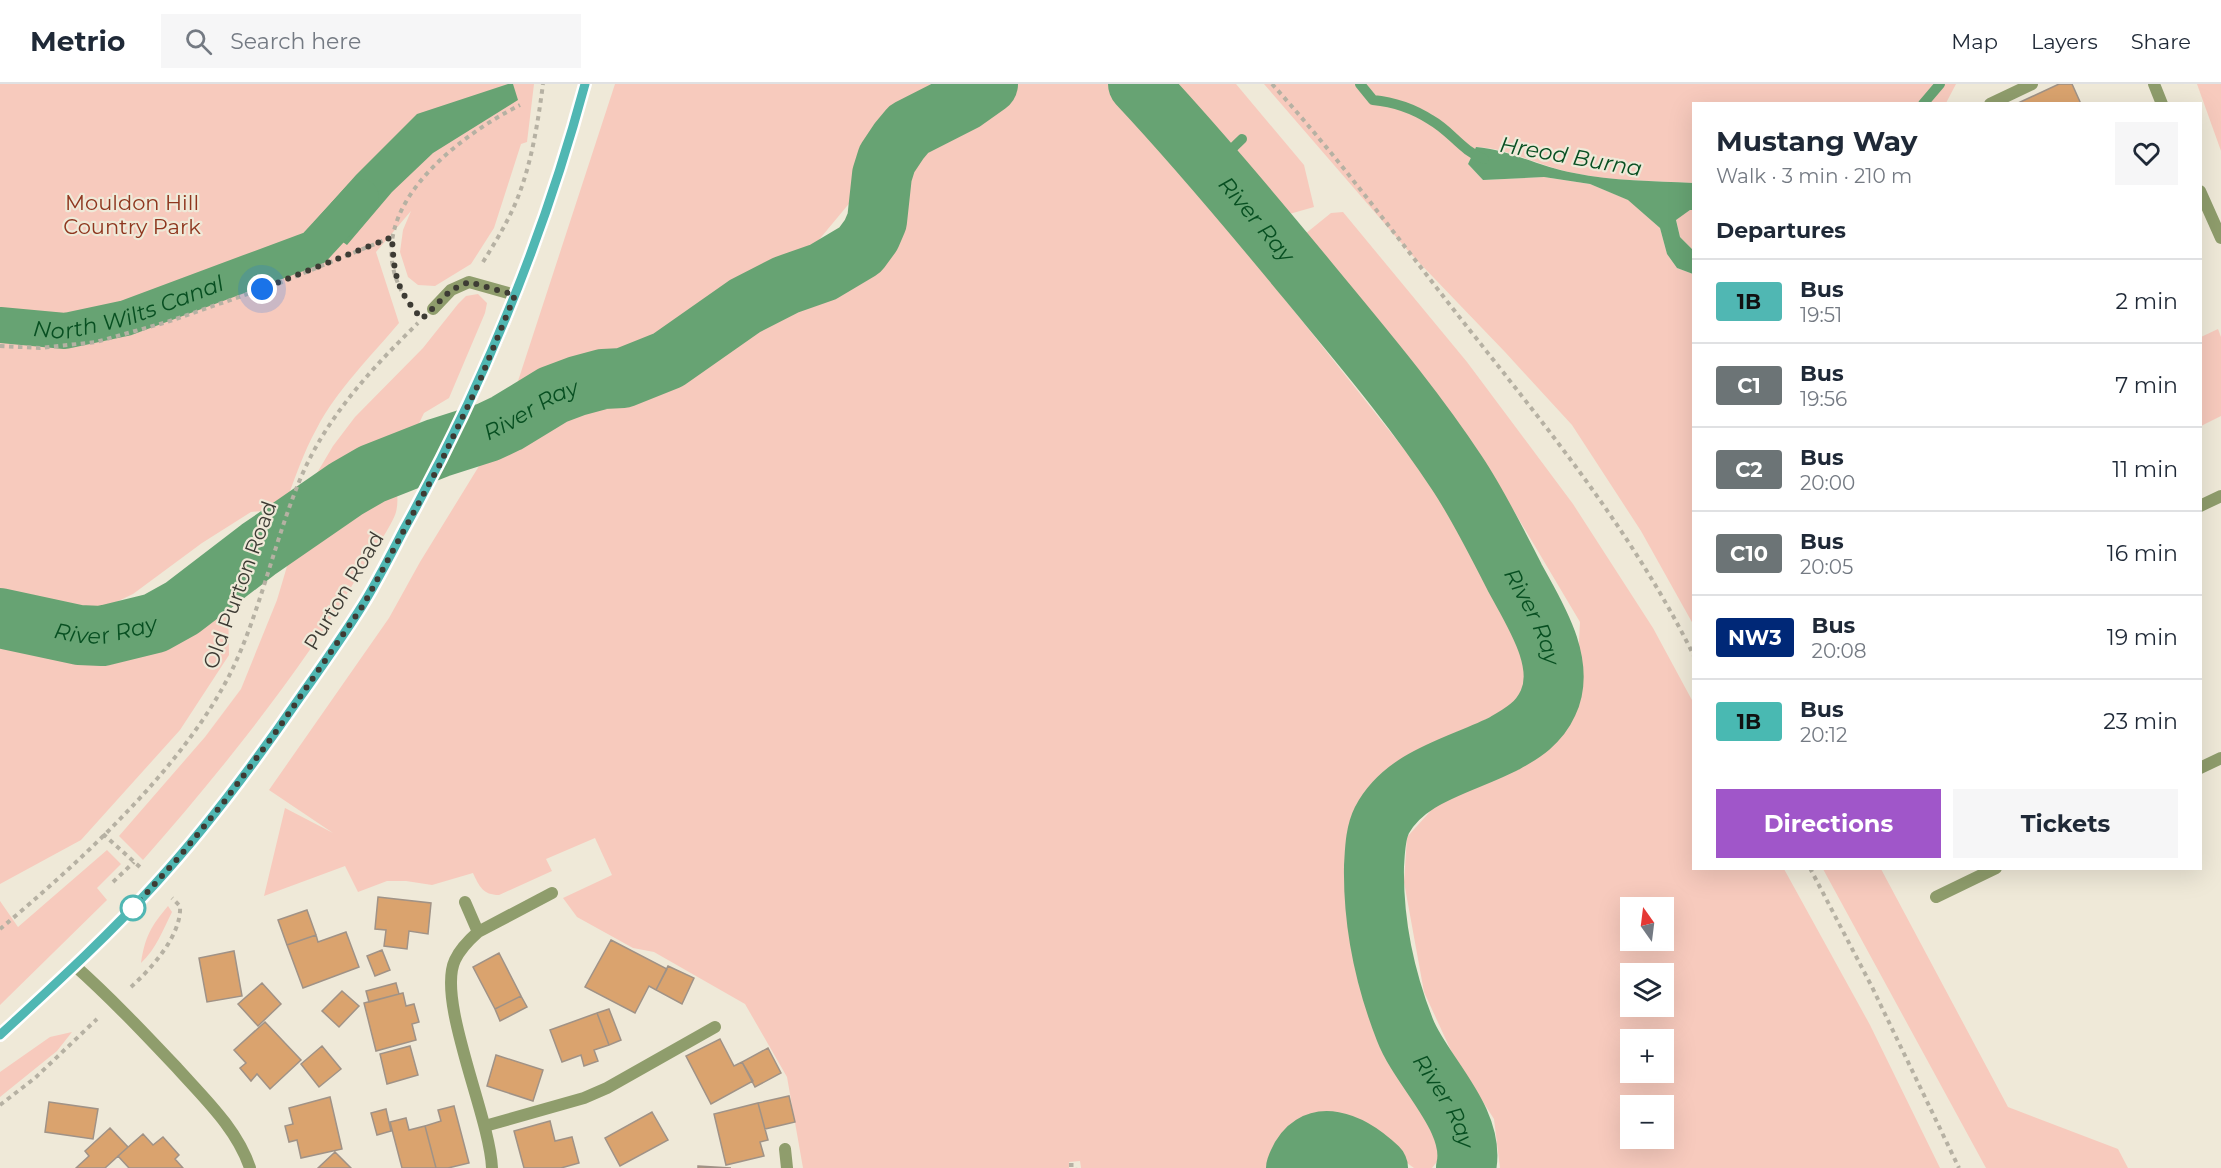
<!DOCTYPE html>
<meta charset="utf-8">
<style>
:root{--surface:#fff;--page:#f6f6f7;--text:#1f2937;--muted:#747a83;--line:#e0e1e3;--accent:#a056c9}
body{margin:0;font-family:Montserrat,sans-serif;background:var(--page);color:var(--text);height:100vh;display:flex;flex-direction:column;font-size:22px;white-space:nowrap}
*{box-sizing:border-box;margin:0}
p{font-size:20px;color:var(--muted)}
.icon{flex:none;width:33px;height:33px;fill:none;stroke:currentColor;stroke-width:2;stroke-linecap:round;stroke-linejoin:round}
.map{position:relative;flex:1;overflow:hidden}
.sheet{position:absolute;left:1692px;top:18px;width:510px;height:768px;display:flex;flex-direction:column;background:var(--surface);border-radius:0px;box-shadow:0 6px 24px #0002}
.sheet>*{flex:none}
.badge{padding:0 12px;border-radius:4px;font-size:21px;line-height:39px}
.needle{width:39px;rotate:346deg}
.fabs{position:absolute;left:1620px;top:813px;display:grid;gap:12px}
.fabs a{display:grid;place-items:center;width:54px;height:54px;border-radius:0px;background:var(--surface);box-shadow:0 6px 24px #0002;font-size:30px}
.you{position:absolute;width:30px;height:30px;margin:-15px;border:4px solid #fff;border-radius:50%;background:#1a73e8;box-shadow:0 0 0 9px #1a73e833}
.map>.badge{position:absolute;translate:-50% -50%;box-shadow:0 0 0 3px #fff}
h2{padding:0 24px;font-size:22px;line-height:54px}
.round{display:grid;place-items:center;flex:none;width:63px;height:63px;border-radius:0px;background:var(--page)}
.head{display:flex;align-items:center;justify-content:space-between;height:102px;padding:0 24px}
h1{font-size:28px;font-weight:700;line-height:45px}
.primary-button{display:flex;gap:12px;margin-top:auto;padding:12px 24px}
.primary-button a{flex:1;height:69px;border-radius:0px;background:var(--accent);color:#fff;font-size:24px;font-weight:700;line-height:69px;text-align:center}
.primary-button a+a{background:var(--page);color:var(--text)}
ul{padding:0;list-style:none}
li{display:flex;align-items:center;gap:18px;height:84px;padding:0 24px;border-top:2px solid var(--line)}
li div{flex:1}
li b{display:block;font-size:22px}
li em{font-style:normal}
li .badge{min-width:66px;font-weight:700;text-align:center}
header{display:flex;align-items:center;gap:36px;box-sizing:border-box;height:84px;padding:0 30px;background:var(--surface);border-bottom:2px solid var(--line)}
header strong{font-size:28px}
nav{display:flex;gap:33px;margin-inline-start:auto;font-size:21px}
.search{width:420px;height:54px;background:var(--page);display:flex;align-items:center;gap:15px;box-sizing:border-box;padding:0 21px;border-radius:0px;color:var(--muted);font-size:22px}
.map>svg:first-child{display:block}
</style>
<header>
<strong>Metrio</strong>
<div class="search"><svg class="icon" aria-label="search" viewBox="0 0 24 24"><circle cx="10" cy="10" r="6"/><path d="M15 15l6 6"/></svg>Search here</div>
<nav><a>Map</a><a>Layers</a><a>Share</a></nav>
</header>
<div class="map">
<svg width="2221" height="1084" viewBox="0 0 2221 1084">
<rect width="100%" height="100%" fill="#efe9d8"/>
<!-- green -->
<path fill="#f7cabd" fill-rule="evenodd" d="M0,0h534l-7,58 -6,2 -27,84 -23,36 -36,22 -17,-1 -10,-8 -8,-25 3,-22 8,-19 -35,41 23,71c-27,32 -63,68 -82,105 -15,27 -24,56 -35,85l-9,-3 -22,2 -49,31 -69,51 -40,19h-39l-54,-12z
M615,0h344l-70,31 -22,40 -15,45 -49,59 -52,28 -56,54 6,23 45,-37 69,-21 39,-20 26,-31 10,-54 35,-47 62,-37 30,-33h97l340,428 83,154 -5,21 -20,19 -101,52 -36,38 -18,60 10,105 39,111 41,77 -15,19h-18l-71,-51 -23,5 -44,34 -5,12h-190l-1,-7 -11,1v6h-266l-16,-91 -42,-73 -91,-52 -21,-4 -56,-31 -14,-19 49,-23 -17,-37 -49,21 6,12 -53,24c-16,0 -20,-9 -26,-22l-41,12 -26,-4h-19l-29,11 -13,-26 -81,30 21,-88 48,25 -64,-43 120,-172 31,-56 83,-135z
M1174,0h62l68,81 10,42 -67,19 -35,-32 -8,-66z
M1264,0h692l-10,19 -252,1 -1,79c-39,-2 -81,-2 -119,-10 -34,-6 -64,-25 -98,-26l-8,17 15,16 61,-3 46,7 39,16 31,28 7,26 10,14 16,6v350l-52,-93 -69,-106 -67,-73 -95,-99z
M2197,0h24v67z
M1690,126h3v40l-13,-13 -4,-18z
M1343,128l124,150 106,142 80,124 40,74 1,166 90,1 86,156 70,143h-440l-6,-49 -41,-64 -29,-63 -20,-110 3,-45 29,-32 89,-49 50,-41 5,-93 -66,-111 -209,-277 26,-21zM1630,824h34v32h-34zM1630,890h34v32h-34zM1630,956h34v32h-34zM1630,1022h34v32h-34z
M478,210l9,9 -2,10 -36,85 -25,15 -31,64c4,11 6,23 3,35 -3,12 -27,47 -35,59 -63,104 -138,198 -218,289l-24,-24 86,-99 36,-48 36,-89 30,-101 10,-26 16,-27 22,-29 68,-69 35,-44 8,-8z
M2218,245l3,8v79l-20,10v-89z
M228,517l1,54 -49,75 -99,110 -81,44v-252l122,-11z
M107,766l14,14 -24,24 10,12 -107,105v-104l18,26z
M1823,785h58l127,238 110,42 10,19h-142z
M168,822l4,6c-9,18 -16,37 -31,51 4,-26 10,-37 27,-57z
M72,948l-15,19 -57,46v-25l50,-35z"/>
<!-- water -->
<path fill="#67a373" d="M508,0h5l5,16 -85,53 -41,39 -45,53 -33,-23 42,-47 61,-61z
M1476,63c34,3 64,20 98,26 39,8 80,8 119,10v27h-3l-14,10 4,17 13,13v24l-16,-6 -10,-14 -7,-26 -32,-28 -38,-16 -46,-7 -61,3 -15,-16z"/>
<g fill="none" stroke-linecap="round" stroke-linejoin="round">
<!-- stream -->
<path stroke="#67a373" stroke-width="10" d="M1360,0l13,16c21,2 41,9 58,20 20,11 31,31 53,39
M1923,20l17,-20
M1213,83l29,-28"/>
<!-- canal -->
<path stroke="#67a373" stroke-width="36" id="s1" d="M0,241l65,6 61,-13 188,-70 47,-51"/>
<!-- river -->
<g stroke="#67a373" stroke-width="60">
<path id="s2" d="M1138,0c60,64 115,130 171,198 51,62 104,124 148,191 22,33 40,70 58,105 19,35 52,85 33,125 -9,20 -25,30 -43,40 -42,22 -99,32 -123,77 -7,14 -7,31 -8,46 -1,56 11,113 31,164 16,42 72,90 61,138"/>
<path id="s3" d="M0,534l79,17 23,1 53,-13 27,-15 77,-59 87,-60 26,-15 66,-26 50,-16 19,-9 46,-28 24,-9 26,-7 20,-1 45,-18 77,-54 41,-21 37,-13 37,-22 11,-15 6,-14 5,-46 5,-16 12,-18 10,-12 55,-28 24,-17"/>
<path d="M1296,1084c16,-46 57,-24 82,0"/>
</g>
</g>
<!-- building -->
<path fill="#daa36e" stroke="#a09286" stroke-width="1.5" d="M2059,0h13l9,20h-65z
M378,813l53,6 -3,31 -19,-3 -2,18 -23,-3 2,-16 -11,-1z
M307,826l9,25 -29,10 -9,-25z
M346,848l13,35 -56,21 -16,-43 29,-10 2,7z
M611,856l56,29 -11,21 -7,-4 -14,27 -50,-26z
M382,866l8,20 -15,6 -8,-20z
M234,867l8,45 -35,6 -8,-44z
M499,869l22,43 -26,13 -22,-42z
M668,882l26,12 -12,26 -26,-14z
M262,899l19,21 -23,22 -20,-22z
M396,899l3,11 -30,8 -3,-11z
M342,907l17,15 -20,21 -17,-16z
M403,909l3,13 8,-2 5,18 -7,2 4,16 -40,11 -12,-48z
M521,912l6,11 -27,14 -5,-12z
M609,925l12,31 -12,5 -12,-32z
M597,929l12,32 -15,5 4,11 -14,5 -3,-11 -19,7 -12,-32z
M265,938l36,38 -31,29 -13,-15 -6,7 -11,-13 6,-5 -12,-13z
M720,955l14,27 8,-4 11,19 -42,23 -25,-48z
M322,962l19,23 -22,18 -18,-23z
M410,962l8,29 -31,9 -7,-30z
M768,964l13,25 -26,14 -13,-25z
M496,971l47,15 -10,31 -46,-15z
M789,1012l6,26 -30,7 -7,-26z
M330,1013l12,52 -41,9 -4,-18 -8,2 -4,-16 8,-2 -4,-16z
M49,1018l49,7 -5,30 -48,-7z
M758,1019l10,37 -8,2 4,14 -38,9 -12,-51z
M454,1022l15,57 -21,5h-12l-11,-42 16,-5 -3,-11z
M386,1025l5,22 -14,4 -6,-22z
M652,1028l16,28 -48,26 -15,-28z
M406,1034l3,12 16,-4 11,42h-34l-12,-46z
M550,1037l5,20 17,-4 7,26 -18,5h-37l-10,-37z
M110,1044l18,19 -23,21h-29l13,-12 -4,-5z
M143,1050l10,11 10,-8 16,18 -4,4 8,9h-54l-11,-12z
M335,1068l16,16h-33z
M698,1082l33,2h-33z"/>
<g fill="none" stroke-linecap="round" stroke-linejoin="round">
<!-- path -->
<path stroke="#b6b1a3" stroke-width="4" stroke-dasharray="4.5 4.5" stroke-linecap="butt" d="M1272,0c66,73 124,152 185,230 86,109 175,216 237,342
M483,178c13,-21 26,-42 35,-65 14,-36 20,-75 25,-113
M411,222c-63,-85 40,-166 109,-201
M0,262l40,2 56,-6 71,-20 115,-40 110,-45
M103,750l38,34
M1810,784l62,119 87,181
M113,798l21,-20
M0,845c81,-68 185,-163 232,-259 28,-58 42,-127 67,-188 25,-62 71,-112 119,-159
M131,903c20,-18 51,-52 49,-81l-8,-8
M0,1021l35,-27 62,-59
M1069,1081h6l1,3"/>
<!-- service -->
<path stroke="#8f9d6c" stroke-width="12" d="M2154,0l8,20
M1990,20l42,-20
M2200,107l21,47
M2200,422l21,-10
M2200,684l21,-10
M1936,813l60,-29
M485,1042l99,-28 23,-10 108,-61
M785,1065l2,19"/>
<!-- minor -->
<path stroke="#8f9d6c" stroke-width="12" d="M433,225l18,-19 18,-8 46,13
M465,818l13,30
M74,881c37,33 70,68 104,104 27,30 59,60 72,99
M492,1084c-2,-51 -56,-168 -37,-208 5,-11 14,-20 23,-28l74,-39"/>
<!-- secondary -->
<path stroke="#657729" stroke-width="12" d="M0,951c53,-49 107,-98 155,-151 51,-56 97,-117 140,-179 23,-33 46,-65 67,-99 16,-26 30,-53 44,-80 77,-139 138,-288 179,-442"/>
</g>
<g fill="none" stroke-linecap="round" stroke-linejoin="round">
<!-- line casing -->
<g stroke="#fff" stroke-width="14">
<path id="line" d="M0,951c53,-49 107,-98 155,-151 52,-57 99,-120 143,-184 22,-31 44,-62 64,-94 15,-24 28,-50 41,-75 78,-141 140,-291 182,-447"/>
</g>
<!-- line -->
<use href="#line" stroke="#50b7b3" stroke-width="9"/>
<!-- walk -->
<path stroke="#3d3b34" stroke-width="6" stroke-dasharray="0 10.8" d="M133,824l47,-52 44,-54 54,-73 86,-125 76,-140 38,-79 37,-90 -46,-13 -18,8 -29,29c-26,-29 -28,-44 -30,-82l-130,52"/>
</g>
<!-- markers -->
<circle fill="#fff" stroke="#50b7b3" stroke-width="3" cx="133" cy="824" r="12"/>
<g text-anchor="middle" stroke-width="4.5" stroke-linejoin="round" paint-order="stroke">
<!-- park labels -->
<g font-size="21" fill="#8e361e" stroke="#efe9d8">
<text x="132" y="126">Mouldon Hill<tspan x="132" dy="24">Country Park</tspan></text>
</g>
<!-- street labels -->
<g font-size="21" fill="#3d3b34" stroke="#efe9d8">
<text transform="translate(240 501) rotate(-70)" y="7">Old Purton Road</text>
<text transform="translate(344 507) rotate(-59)" y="7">Purton Road</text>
</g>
<!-- water labels -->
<g font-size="22" font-style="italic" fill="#074f21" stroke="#efe9d8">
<text transform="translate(1571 72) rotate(10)" y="8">Hreod Burna</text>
<text dy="8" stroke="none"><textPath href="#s2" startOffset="180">River Ray</textPath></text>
<text dy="8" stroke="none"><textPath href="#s1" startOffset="132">North Wilts Canal</textPath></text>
<text dy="8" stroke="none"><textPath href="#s3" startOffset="594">River Ray</textPath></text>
<text dy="8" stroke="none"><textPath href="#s2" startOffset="666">River Ray</textPath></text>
<text dy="8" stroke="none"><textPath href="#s3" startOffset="108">River Ray</textPath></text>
<text dy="8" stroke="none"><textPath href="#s2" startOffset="1262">River Ray</textPath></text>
</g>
</g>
</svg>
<div class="fabs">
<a><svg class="needle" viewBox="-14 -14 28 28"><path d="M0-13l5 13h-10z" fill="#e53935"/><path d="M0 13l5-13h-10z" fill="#747a83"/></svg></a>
<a><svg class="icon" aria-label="layers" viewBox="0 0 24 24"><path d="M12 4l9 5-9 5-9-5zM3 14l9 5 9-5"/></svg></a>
<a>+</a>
<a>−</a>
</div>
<div class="you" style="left:262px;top:205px"></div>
<section class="sheet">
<div class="head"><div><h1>Mustang Way</h1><p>Walk · 3 min · 210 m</p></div><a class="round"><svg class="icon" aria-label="heart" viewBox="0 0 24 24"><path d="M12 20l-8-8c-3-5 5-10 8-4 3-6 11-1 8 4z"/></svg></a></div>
<h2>Departures</h2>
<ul>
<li><span class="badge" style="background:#50b7b3;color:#111">1B</span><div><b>Bus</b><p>19:51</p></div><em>2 min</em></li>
<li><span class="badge" style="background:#6c7476;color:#fff">C1</span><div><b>Bus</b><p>19:56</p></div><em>7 min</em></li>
<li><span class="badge" style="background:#6c7476;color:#fff">C2</span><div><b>Bus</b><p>20:00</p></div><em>11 min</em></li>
<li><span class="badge" style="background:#6c7476;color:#fff">C10</span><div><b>Bus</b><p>20:05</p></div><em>16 min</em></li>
<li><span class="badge" style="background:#002877;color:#fff">NW3</span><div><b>Bus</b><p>20:08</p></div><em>19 min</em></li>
<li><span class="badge" style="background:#49b9b2;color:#111">1B</span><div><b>Bus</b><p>20:12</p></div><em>23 min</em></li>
</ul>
<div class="primary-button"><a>Directions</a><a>Tickets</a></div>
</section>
</div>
